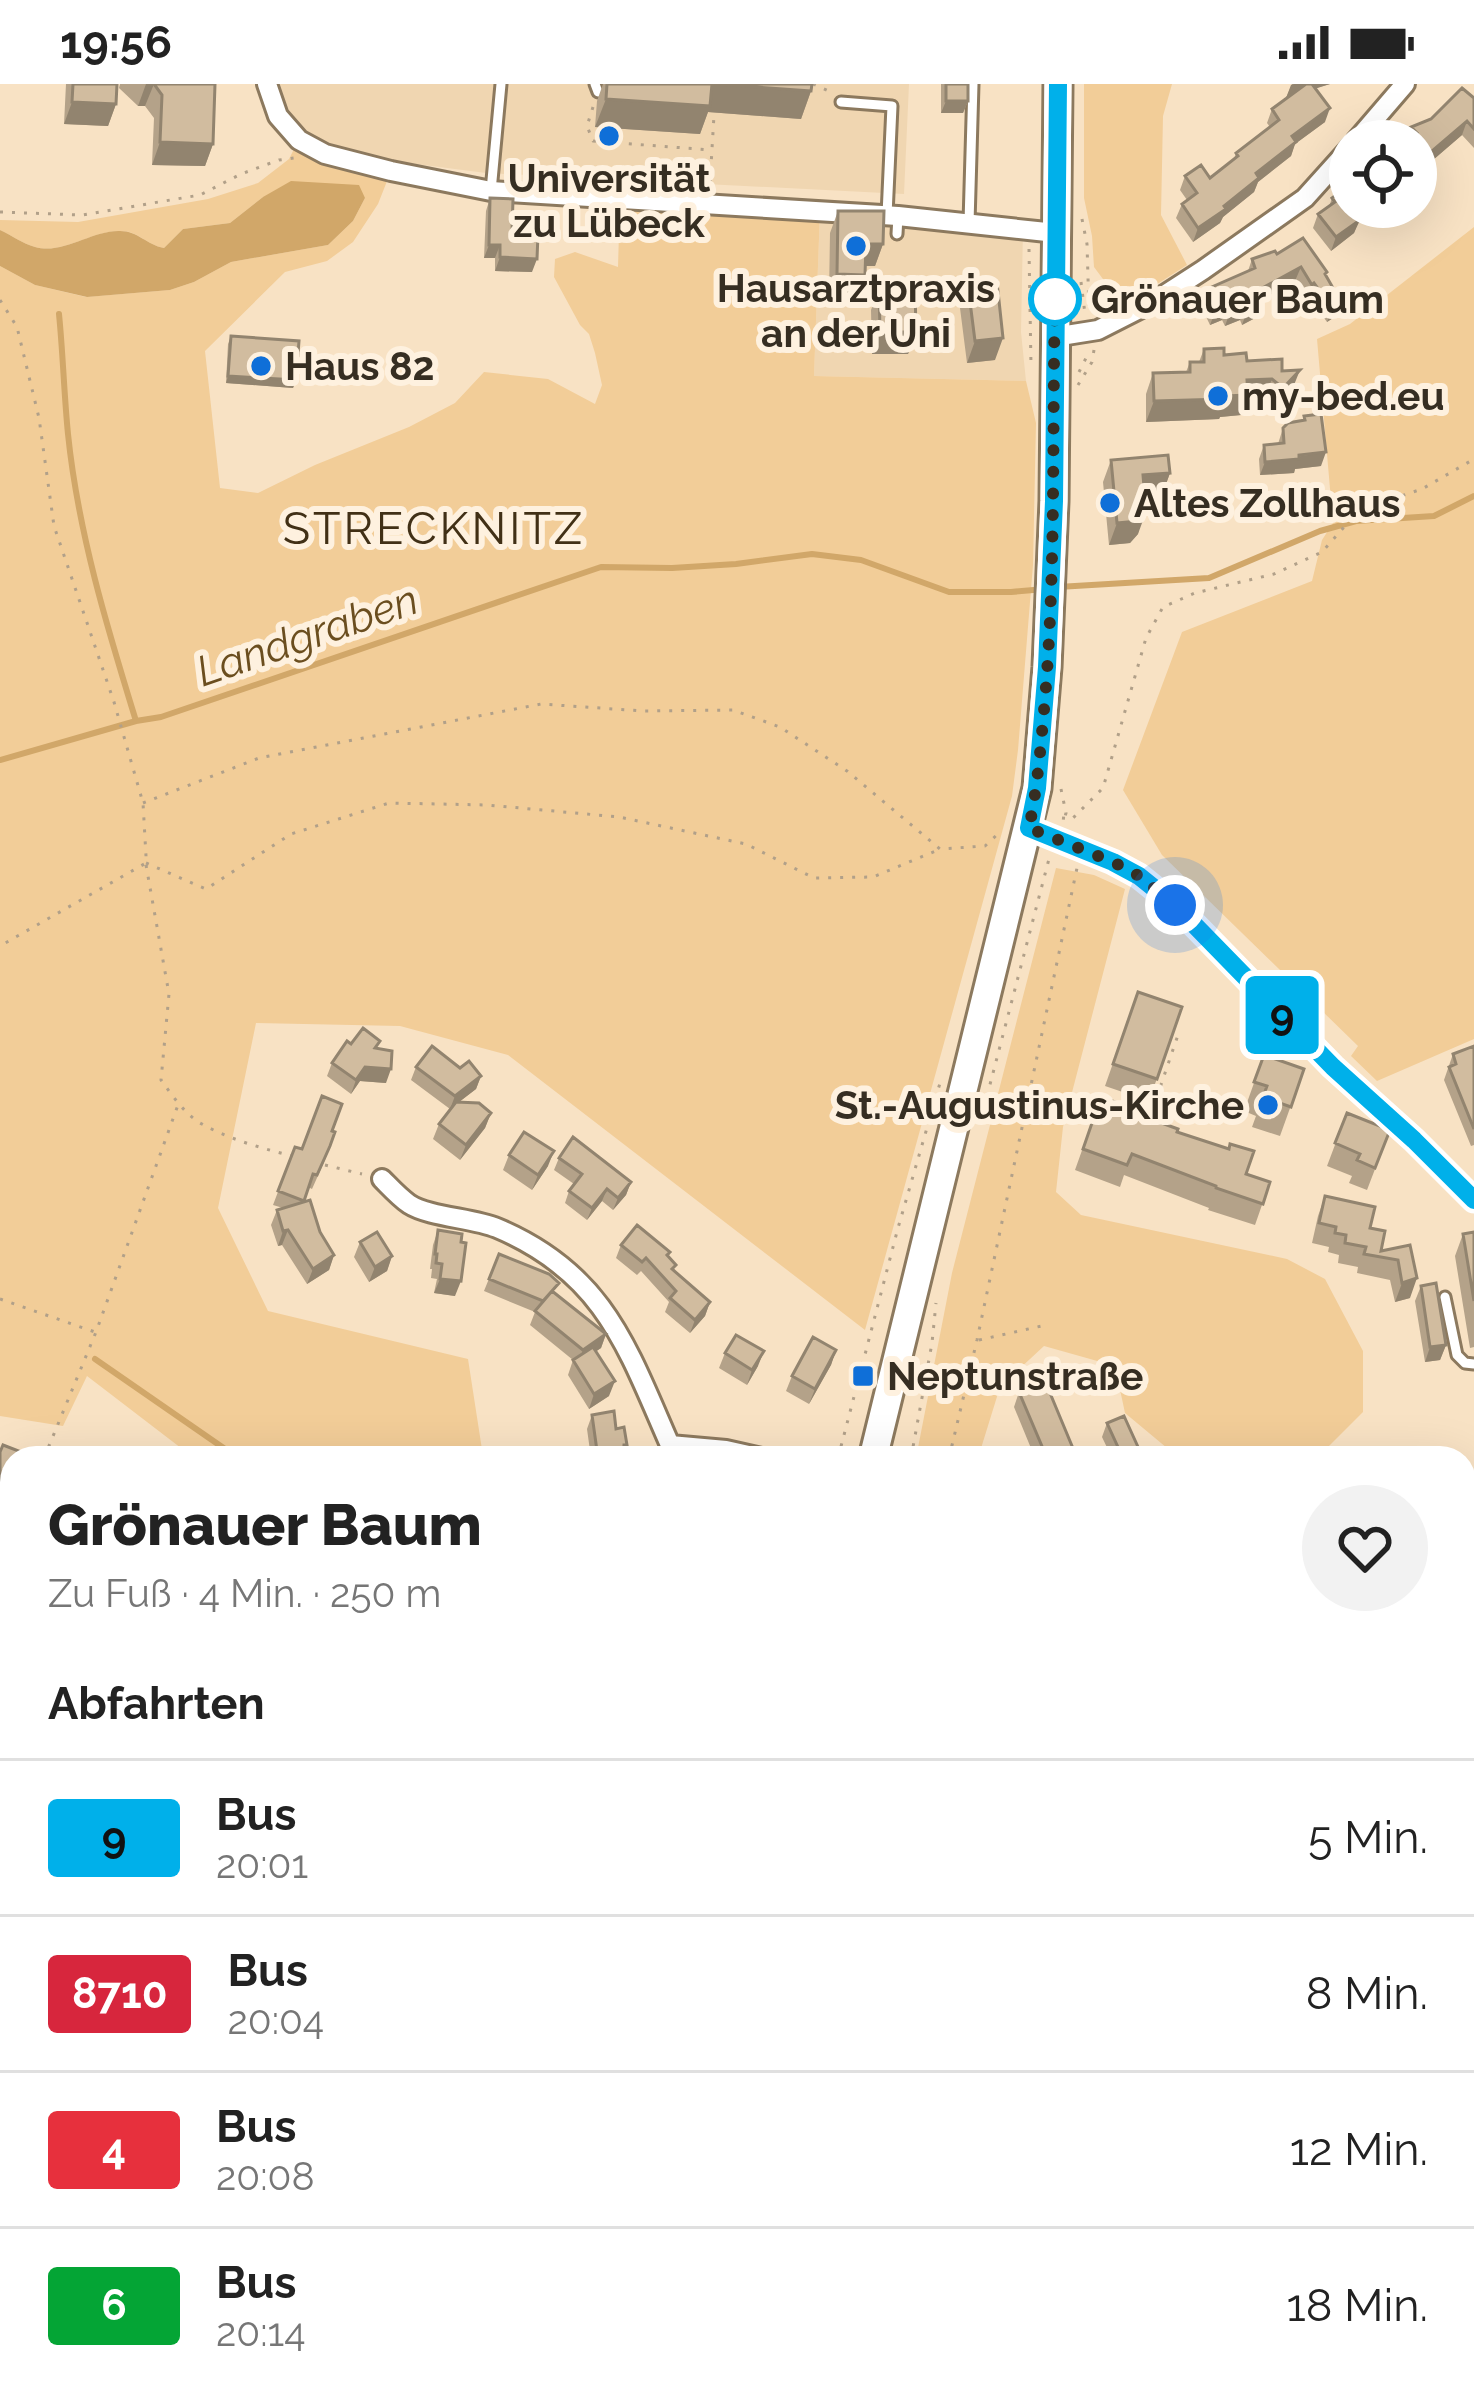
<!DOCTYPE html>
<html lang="de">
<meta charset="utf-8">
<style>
:root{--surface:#fff;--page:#f2f2f2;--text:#222;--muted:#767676;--line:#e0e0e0}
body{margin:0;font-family:Raleway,sans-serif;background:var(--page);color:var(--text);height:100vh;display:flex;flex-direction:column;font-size:45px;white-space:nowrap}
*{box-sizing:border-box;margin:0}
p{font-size:39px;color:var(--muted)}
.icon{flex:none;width:66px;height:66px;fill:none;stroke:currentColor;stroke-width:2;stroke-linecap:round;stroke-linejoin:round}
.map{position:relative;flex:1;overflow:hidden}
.sheet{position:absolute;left:0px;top:1362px;width:1476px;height:960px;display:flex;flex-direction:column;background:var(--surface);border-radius:36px 36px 0 0;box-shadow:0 12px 48px #0002}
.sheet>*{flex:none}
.badge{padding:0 24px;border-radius:9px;font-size:42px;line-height:78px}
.fabs{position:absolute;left:1329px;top:36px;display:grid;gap:24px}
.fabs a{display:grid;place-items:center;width:108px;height:108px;border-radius:50%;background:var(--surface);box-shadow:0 12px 48px #0002;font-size:60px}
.you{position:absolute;width:60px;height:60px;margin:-30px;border:9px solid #fff;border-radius:50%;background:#1a73e8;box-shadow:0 0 0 18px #1a73e833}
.map>.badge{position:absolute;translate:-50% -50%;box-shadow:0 0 0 6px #fff}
h2{padding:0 48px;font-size:45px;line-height:108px}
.round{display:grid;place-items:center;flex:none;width:126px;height:126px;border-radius:63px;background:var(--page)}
.summary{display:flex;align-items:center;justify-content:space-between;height:204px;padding:0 48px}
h1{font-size:57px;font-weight:800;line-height:90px}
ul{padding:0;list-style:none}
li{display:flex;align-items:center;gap:36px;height:156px;padding:0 48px;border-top:3px solid var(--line)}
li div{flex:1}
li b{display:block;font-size:45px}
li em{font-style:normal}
li .badge{min-width:132px;font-weight:700;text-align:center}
.status{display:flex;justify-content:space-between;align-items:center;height:84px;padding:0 60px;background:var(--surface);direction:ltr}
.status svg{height:33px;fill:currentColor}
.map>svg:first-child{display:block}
</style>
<div class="status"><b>19:56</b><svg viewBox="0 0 49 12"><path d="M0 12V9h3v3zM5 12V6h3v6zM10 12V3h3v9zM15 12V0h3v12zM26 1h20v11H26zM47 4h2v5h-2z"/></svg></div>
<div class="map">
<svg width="1474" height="2322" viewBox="0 0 1474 2322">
<rect width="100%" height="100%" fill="#f8e2c4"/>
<!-- built -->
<path fill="#f0d6b1" d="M267,0h642l-5,110 -418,-21 -140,-18 -68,-39z
M820,127l203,18 -2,103 5,49 -212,-5z"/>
<!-- green -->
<path fill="#f2cd98" d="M1084,0h88l-9,32 -2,99 26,50 -64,41 -29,-39 -2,-31 -8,-38z
M297,59l94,28 -13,33 -25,38 -26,19 -42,11 -80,79 15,137 38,5 57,-28 94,-38 46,-24 29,-31 64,7 47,25 7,-19 -7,-32 -6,-19 -9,-9 -26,-48 1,-18 20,-7 43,15 2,-68 200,12 -6,165 212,5 10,42 -3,142 -15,185 -6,46 -147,534 -357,-275 -108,-29 -144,-3 -38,185 50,103 200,48 15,97 -1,2h-288l-107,-82 -24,50 -63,-10v-1150l35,19 51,12 84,-7 24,-8 37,-20 97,-17 25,-24 12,-23 -102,-1 -33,26 -47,6 -19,19c-17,-3 -26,-17 -43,-17 -29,-1 -58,24 -86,16 -12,-3 -24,-12 -35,-17v-10l78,2 130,-23 50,-16 31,-24z
M1474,143v812l-97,42 -26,-25 7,-10 -196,-191 -39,-65 59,-158 130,-51 10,-41 11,-17 -16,-184 33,-15z
M1056,784l38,7 31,14 -62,238 -7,65 25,23 206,44 38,20 38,72v61l-46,46h-138l-54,-45 -10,-47 -71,-20 -44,41 -22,71h-62l36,-185z"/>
<!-- water -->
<path fill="#d1a769" d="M291,97l68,4 6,13 -12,23 -25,24 -97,17 -37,20 -24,8 -83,7 -52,-12 -35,-19v-36c11,5 23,14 35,17 28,8 57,-17 85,-16 18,0 27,14 44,17l19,-19 47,-6 33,-26z"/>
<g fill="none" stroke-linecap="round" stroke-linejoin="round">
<!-- stream -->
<path stroke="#d1a769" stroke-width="6" d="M59,230c4,40 5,80 9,120 10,98 39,193 68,287
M1058,503l151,-9 111,-47 36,-10 78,-5 40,-20
M0,676l136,-39 25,-4 440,-150 71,1 64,-4 76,-10 49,6 88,32h62l34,-3
M95,1275l143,99"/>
<!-- lane casing -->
<g stroke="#8c795e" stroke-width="15">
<path id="lane" d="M595,0l3,8
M841,18l51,4 -5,109
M491,107l10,-107
M969,139l4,-139
M897,150l1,-18
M1445,1213l12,58 8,8 9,1
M1464,1815l10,-18
M1464,2026l10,-15"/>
</g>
<!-- street casing -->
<g stroke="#8c795e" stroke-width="24">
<path id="street" d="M267,0l11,32 21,24 26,14 66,17 100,20 407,25 158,17
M1356,57l49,-57
M1054,253l44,-7 57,-29 48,-31 102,-72 45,-50
M1029,744l84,34 27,14 35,29 158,162 81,73 60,60
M382,1095c8,8 17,18 27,25 20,13 64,14 88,24 107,45 130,119 173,217l56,5 36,8
M0,1476l12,11
M1464,1670l10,-3
M0,1838l12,-8
M1464,2150l10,16
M1464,2226l10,-19
M920,2310l12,12
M0,2322h4
M429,2322l4,-12
M1412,2322l7,-12"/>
</g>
<!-- secondary casing -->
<g stroke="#8c795e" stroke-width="33">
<path id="secondary" d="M873,1374l164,-670 10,-121 7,-166 4,-417
M628,2322l3,-12"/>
</g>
<!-- path -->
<path stroke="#b1a089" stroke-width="3" stroke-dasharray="3 9" stroke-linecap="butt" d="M813,0l20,9
M593,23l-6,19 6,15 118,9
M710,99l4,-68
M0,128l82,3 118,-20 41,-21 38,-14 15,-2
M1082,135l5,25 2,67
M1029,165l2,117
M1081,198l4,32
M0,216l17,27 22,91 15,108 60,176 29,101 3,53v7l-146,83
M1079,288l9,-18
M1078,301l14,-23 2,-12
M1061,705l5,24 -2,7
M143,719l116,-45 282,-54 102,7 90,-1 47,17 67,44 93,78 45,-3 16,-15
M1062,734l10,1 31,-31 43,-150 17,-31 32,-14 79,-19 48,-22 37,-42 63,-21 52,-30
M146,779l60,26 85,-55 98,-31 98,2 132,12 127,27 68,34 59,-1 65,-27
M146,781l23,129 -8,86c11,15 23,33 39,43 28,16 61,25 92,33
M987,1012l63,-241
M1149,1036l30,-88
M325,1081l37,9
M0,1215l95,33
M979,1256l67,-15
M44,1374l52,-126 82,-227
M838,1374l60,-230 42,-145
M911,1374l21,-115 4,-40
M949,1374l28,-118 100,-472
M1464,1523h10
M58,2322l2,-12
M597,2322l3,-12"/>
<!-- lane -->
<use href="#lane" stroke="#fff" stroke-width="9"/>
<!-- street -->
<use href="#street" stroke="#fff" stroke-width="18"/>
<!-- secondary -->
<use href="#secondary" stroke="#fff" stroke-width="27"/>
</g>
<!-- wall -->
<path fill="#b4a289" d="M66,0h51l-1,20 -8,22 -44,-2z
M120,0h95l-2,60 -8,22 -53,-1 2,-47 -9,-12h-7l-19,-18z
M603,0h209l-1,7 -10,28 -93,-7 -8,22 -105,-7 2,-26z
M941,0h27v17l-5,12h-22z
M1292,0h38l-14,4 9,34 -30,22 -4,12 -33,26 -4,10 -31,25 -3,6 -27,19 -17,-24 6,-14 5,-4 -7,-10 5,-14 25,2 24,-19 2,-6 34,-26 -3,-4 5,-14 14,-11z
M1474,14v50l-12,-13 -43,37 -3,-3v-28h-10l5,-14z
M1350,97v26h27l-18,12 -5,14 -23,18 -18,-23 5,-14 11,-7 3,-9 16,-12z
M490,114l22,34 20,40 -37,-1v-13h-11l2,-47z
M838,127l45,33 -8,22h-9l-9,31 -28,-1 1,-63z
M1277,170l49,21 10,41 -9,6 -18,-25 -2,2 -12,-18 -34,19 -4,17 -15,8 -2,-5 -15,6 -3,-6 -12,5 -10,-21 5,-14 43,-19 4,-12z
M968,202l27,74 -28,3 -7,-55z
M879,204l37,44 -8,22h-36l-1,-44z
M231,252l65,44 -3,8 -67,-5 2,-39z
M1204,265l78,22 10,19 -16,19 -12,-10 -18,1 -5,15 -21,2 -1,2 -73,3v-28l7,-21 33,-1 4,-10h9z
M1304,332l17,50 -26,3 -1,4 -34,2 -1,-16 5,-14 14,-1 5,-16 20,-7z
M1111,376l59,13 -8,22 -18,1 -6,38 -8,9 -21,2 -6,-63z
M1138,908l44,15 -33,94 -44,-15z
M351,960l27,4 8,35 -26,-2 -9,13 -24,-18 5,-13z
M1474,962v99l-3,1 -27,-66 9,-26z
M1264,971l40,14 -24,67 -28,-9 4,-11 -12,-5z
M416,983l44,1 21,8 -5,13 -17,13 32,11 -6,15 -25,32 -27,-21 6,-15 11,-15 -39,-29z
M1101,1013l44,20 101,57 24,8 -15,43 -47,-15 1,-2 -85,-33 -4,12 -45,-17z
M1347,1029l43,17 -23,60 -18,-7 3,-7 -25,-10z
M332,1047l-7,29 -13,29 -4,-2 -5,15 31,53 -5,15 -22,14 -25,-39 -4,1 -7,-21 6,-15 6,-2 -10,-3 22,-58 7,2z
M509,1071l39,11 -16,24 -29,-20z
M559,1074l72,24 -5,13 -13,15 -11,-9 -15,19 -22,-17 4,-12 5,-7 -20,-14z
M1325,1112l45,32 11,23 29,-6v53l-15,4 -5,-22 -33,-7 1,-6 -20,-4 1,-8 -11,-3 1,-5 -17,-4 6,-27z
M438,1146l17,66 -21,-3 3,-14 -6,-1 1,-9h-2l3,-24z
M1474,1148v115l-4,1 -15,-92 8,-22z
M360,1158l32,14 -5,15 -18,11 -15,-25z
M621,1161l49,7 -1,4 5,15 36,31 -5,14 -15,17 -25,-21 4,-10 -28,-31 -4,4 -21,-17z
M499,1170l56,39 51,41 -5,14 -5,3 13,45 -20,13 -21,-34 5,-15 -43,-35 5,-13 -51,-21z
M1421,1202l25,59 -6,15 -15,2 -10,-61z
M836,1266l-5,15 -22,39 -23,-13 6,-15z
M725,1269l33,13 -11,19 -28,-17z
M1019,1308l58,66h-42l-21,-51z
M592,1331l24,14 11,16 -4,13h-32l-4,-29z
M1107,1339l36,35h-31l-10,-21z
M0,1368l12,32 -9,23 -3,-2z
M0,1504l2,8 10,13v70l-5,4 -7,-9z
M12,1712v47l-12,-26 4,-17z
M12,1881v47l-12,-15v-24z
M6,2215h6v46l-12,-1v-29z
M269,2310h30l-3,7z
M351,2310h47l-3,8 -13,-4 -2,8h-32z
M749,2310h40l4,12h-39z
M821,2310h26l6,12h-26z
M1001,2310h46l6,12h-47z
M1124,2310h41l5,12h-41z
M1245,2310h35l-1,3 -21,9h-7z
M1314,2310h37l4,12h-42l-2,-5z"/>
<!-- shaded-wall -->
<path fill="#92846f" d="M146,0h8l-9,22h-7z
M712,0l99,7 -10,28 -93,-7 -8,22 -105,-7 11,-28z
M1294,0h36l-44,14 5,-13z
M946,17h22l-5,12h-22z
M72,18l44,2 -8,22 -44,-2z
M1330,24l-5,14 -30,22 -4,12 -33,26 -4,10 -31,25 -3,6 -27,19 5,-14 26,-22 68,-70z
M1467,37l-5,14 -43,37 5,-14z
M160,58l53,2 -8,22 -53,-1z
M1361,123h16l-28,19 5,-14z
M1360,136l-6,13 -23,18 5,-14z
M866,160h17l-8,22h-17z
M489,161h11l-5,13h-11z
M500,173l37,2 -5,13 -37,-1z
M1301,183l-6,14 -44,24 6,-14z
M837,190l28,1 -8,22 -28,-1z
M1341,218l-5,14 -9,6 5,-14z
M1262,219l-5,14 -15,8 5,-14z
M1227,222l-5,14 -12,5 5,-13z
M1245,222l-5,14 -15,6 5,-14z
M880,248h36l-8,22h-36z
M1003,254l-8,22 -28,3 8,-22z
M1300,286l-8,20 -16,19 7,-21z
M228,292l68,4 -3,8 -67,-5z
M1272,295l-8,20 -18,1 -5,15 -21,2 -1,2 -73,3 8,-21 72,-5 21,-16z
M1326,368l-5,14 -26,3 -1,4 -34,2 5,-13z
M1170,389l-8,22 -28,2 9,-22z
M1146,428l-8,22 -8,9 -21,2 8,-22z
M365,983l26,2 -5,14 -26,-2 -9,13 5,-14z
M481,992l-5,13 -26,20 5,-13z
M491,1029l-6,15 -25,32 6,-15z
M554,1067l-6,15 -16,24 6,-15z
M631,1098l-5,13 -13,15 5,-12z
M607,1105l-5,12 -15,19 5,-12z
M288,1146l-6,15 -4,1 5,-15z
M334,1171l-5,15 -22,14 6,-15z
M392,1172l-5,15 -18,11 6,-15z
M1417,1194l-7,20 -15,4 7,-19z
M440,1195l21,2 -6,15 -21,-3z
M710,1218l-5,14 -15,17 5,-13z
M606,1250l-5,14 -23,16 5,-14z
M1446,1261l-6,15 -15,2 5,-15z
M836,1266l-5,15 -22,39 6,-15z
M764,1267l-6,15 -11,19 5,-15z
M615,1297l-6,15 -20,13 5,-15z
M1474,1486v13l-10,4 3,-13z
M1474,1623v18l-10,5v-18z
M12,1784v11l-12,8v-11z
M12,2163v12l-12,4 4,-14z
M8,2177l-5,14 -3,1v-12z
M5,2238h7v23l-12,-1v-7z
M1257,2310h23l-1,3 -21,9h-5z"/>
<!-- building -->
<path fill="#d1bc9f" stroke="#92846f" stroke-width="3" d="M73,0h44l-1,20 -44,-2z
M154,0h61l-2,60 -53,-2 2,-47z
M607,0h105l-2,22 -104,-7z
M714,0h98l-1,7z
M946,0h22v17h-22z
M1306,0h6l18,24 -38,28 4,6 -40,31 3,5 -35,28 2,3 -28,19 -16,-24 15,-11 -12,-17 16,-11 9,13 28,-22 -2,-3 43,-33 -7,-11z
M1462,4l12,10v31l-7,-8 -43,37 -3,-3 -5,4v-18h-8l9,-8 -6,-6 20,-8z
M1350,100v23h11l-7,5 6,8 -24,17 -18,-23 17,-12 -3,-4z
M490,114l23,1 -1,33 26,2 -1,25 -37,-2v-12h-11z
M838,127h46l-1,33h-17l-1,31 -28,-1z
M1303,154l24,34 -2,2 16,28 -9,6 -18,-25 -2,2 -11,-18 -44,24 5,12 -15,8 -2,-5 -15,6 -3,-6 -12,6 -10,-22 50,-22 -3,-9 23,-8 2,3z
M997,198l6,56 -28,3 -7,-55z
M915,203l1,45h-36l-1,-44z
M231,252l68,5 -3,39 -68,-4z
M1224,264v7l22,-2 1,8 35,-2v12l18,-1 -17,18 -11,-9 -25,1 1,15 -22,1v3l-72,2 -1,-28 37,-1v-10h14v-13z
M1321,330l5,38 -27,3v4l-34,3 -1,-17 20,-2 -1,-15 5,-5 17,-3 -1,-4z
M1168,371l2,18 -27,2 3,37 -8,9 -21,2 -6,-63z
M1138,908l44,15 -25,72 -44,-15z
M363,944l17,13 -5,7 17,3 -1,18 -26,-2 -9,13 -24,-17 15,-22 4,3z
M432,962l28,22 9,-7 12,15 -26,20 -39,-29z
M1474,962v83l-25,-62 7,-3 -3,-10z
M1264,971l40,14 -13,38 -28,-10 4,-11 -13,-4z
M322,1012l20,8 -10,27 3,1 -5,14 -13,29 -4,-1 -9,27 -26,-10 17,-44 7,2z
M1101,1013l45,16 -1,4 33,12 -1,3 52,17 1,-5 24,7 -8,23 24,8 -7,22 -47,-16v-2l-84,-32 -5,11 -44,-16z
M456,1018l23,1 12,10 -25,32 -27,-21z
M1347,1029l43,17 -15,38 -18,-8 3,-6 -25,-11z
M524,1048l30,19 -16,24 -29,-20z
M573,1053l58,45 -13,16 -11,-9 -15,19 -23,-17 13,-17 -23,-16z
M1325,1112l50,11 -5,21 15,3 -4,20 29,-6 7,33 -15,5 -4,-23 -34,-6 2,-7 -21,-4 1,-8 -11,-2 1,-6 -17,-4z
M310,1116l10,32 14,23 -21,14 -25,-39 -5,1 -6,-21z
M637,1141l33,27 -3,3 9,10 -4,4 38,33 -15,18 -25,-22 6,-7 -30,-33 -4,4 -21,-17z
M438,1146l24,4 -1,8 5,1 -5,38 -21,-2 2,-15 -6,-1 1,-9h-2z
M377,1148l15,24 -17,11 -15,-25z
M1474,1148v69l-11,-67z
M499,1170l50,20 10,9 -16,18 -54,-22z
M1436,1199l10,62 -16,2 -9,-61z
M552,1207l54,43 -23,16 -48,-39z
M736,1251l28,16 -12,19 -27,-17z
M813,1253l23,13 -21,39 -23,-13z
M593,1263l22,34 -21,13 -21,-34z
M1045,1297l32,77h-30l-28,-66z
M614,1327l2,18 8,-2 3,18h-3l-1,13h-25l-6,-43z
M1124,1332l19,42h-20l-16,-35z
M3,1361l21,8 -2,5h-10v25l-4,10 -8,-3v-38z
M1474,1415v71l-7,4 -3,-6v-64z
M0,1504l4,4 -3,2 11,15v57l-12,-15z
M1474,1566v57l-10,5v-58z
M1466,1707l8,5v40l-10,19v-60z
M12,1712v20l-8,-16z
M12,1759v25l-12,8v-26z
M12,1881v30l-12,-16v-6z
M1474,1911v61l-10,18v-60z
M12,2140v23l-8,2 4,12 -8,3v-37z
M6,2215h6v23h-7z
M1474,2249v55l-9,18h-29l6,-12h22v-42z
M352,2310h31l-3,12 -29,-7z
M700,2310h18l1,12h-17z
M755,2310h34l4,12h-34z
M827,2310h20l6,12h-20z
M1013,2310h34l6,12h-34z
M1136,2310h29l5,12h-29z
M1319,2310h32l4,12h-31z
M53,2316h9v6h-10z"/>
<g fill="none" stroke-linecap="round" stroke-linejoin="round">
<!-- line casing -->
<g stroke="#fff" stroke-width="27">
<path id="line" d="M1058,0l-4,417 -7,166 -10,121 -8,40 84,34 26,14 36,29 158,162 81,73 60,60"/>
</g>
<!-- line -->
<use href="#line" stroke="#00b0ea" stroke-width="18"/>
<!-- walk -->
<path stroke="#362e22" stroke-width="12" stroke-dasharray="0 21.6" d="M1055,215c-3,133 1,266 -10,400 -4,43 -7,86 -16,129l84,34 26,14 36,29"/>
</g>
<!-- markers -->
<g fill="#0f6fd8" stroke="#fef1df" stroke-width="4.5">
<circle cx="609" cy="52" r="12"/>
<circle cx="856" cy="162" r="12"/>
<circle cx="261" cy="282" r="12"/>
<circle cx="1218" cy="312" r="12"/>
<circle cx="1110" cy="419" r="12"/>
<circle cx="1268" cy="1021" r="12"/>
<rect x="851" y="1280" width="24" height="24" rx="6"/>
</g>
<circle fill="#fff" stroke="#00b0ea" stroke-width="6" cx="1055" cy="215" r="24"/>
<g text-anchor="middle" stroke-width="12" stroke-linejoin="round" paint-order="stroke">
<!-- poi labels -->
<g font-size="39" font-weight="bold" fill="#362e22" stroke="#fef1df" text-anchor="start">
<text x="609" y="108" text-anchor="middle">Universität<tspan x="609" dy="45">zu Lübeck</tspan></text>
<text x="856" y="218" text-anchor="middle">Hausarztpraxis<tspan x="856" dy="45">an der Uni</tspan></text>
<text x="285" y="296">Haus 82</text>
<text x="1242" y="326">my-bed.eu</text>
<text x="1134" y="433">Altes Zollhaus</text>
<text x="1244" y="1035" text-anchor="end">St.-Augustinus-Kirche</text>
<text x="887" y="1306">Neptunstraße</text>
</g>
<!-- stop labels -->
<g font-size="39" font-weight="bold" fill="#362e22" stroke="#fef1df" text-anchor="start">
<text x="1091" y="229">Grönauer Baum</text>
</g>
<!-- water labels -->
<g font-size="42" font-style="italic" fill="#6b4e1f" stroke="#fef1df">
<text transform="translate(307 551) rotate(-19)" y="15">Landgraben</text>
</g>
<!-- quarter labels -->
<g font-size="45" letter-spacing="3" fill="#413016" stroke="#fef1df">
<text x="434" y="460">STRECKNITZ</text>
</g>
</g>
</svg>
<div class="fabs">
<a><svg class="icon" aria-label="locate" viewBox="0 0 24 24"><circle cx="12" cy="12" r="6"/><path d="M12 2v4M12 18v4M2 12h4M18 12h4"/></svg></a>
</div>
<div class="you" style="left:1175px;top:821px"></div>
<b class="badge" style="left:1282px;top:931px;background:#00b0ea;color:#111">9</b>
<section class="sheet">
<div class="summary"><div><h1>Grönauer Baum</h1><p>Zu Fuß · 4 Min. · 250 m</p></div><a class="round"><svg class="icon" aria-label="heart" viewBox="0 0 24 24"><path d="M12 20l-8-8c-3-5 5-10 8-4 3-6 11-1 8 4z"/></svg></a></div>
<h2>Abfahrten</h2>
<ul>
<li><span class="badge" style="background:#00b0ea;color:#111">9</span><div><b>Bus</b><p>20:01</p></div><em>5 Min.</em></li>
<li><span class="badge" style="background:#d7263d;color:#fff">8710</span><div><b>Bus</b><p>20:04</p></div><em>8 Min.</em></li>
<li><span class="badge" style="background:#e7303d;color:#fff">4</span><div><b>Bus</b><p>20:08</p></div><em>12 Min.</em></li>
<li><span class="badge" style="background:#04a535;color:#fff">6</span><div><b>Bus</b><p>20:14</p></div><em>18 Min.</em></li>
</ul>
</section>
</div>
